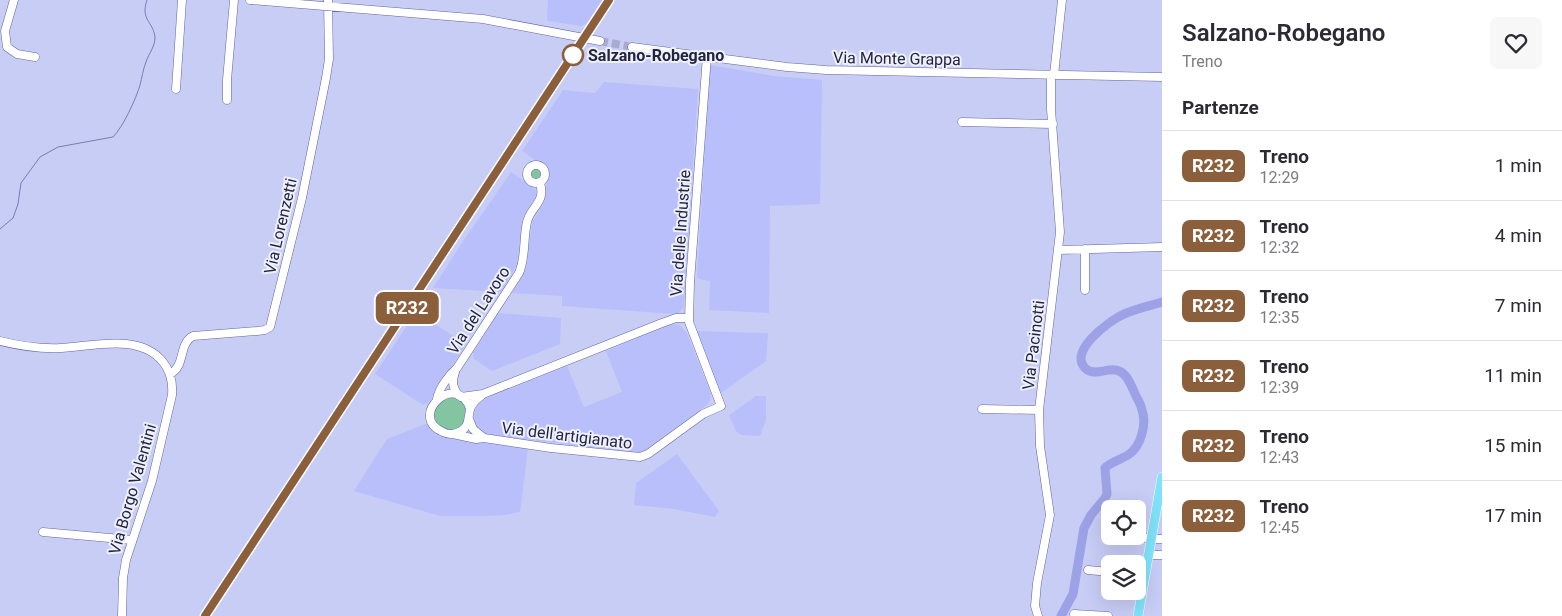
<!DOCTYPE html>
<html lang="it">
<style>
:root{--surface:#fff;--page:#f7f7f7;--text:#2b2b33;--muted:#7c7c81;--line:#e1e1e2}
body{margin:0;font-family:Roboto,sans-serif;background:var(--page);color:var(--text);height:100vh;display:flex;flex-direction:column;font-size:19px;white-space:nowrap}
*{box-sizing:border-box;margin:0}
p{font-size:16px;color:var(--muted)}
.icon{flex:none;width:28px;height:28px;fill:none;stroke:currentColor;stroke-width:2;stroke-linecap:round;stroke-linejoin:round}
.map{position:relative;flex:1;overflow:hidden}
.panel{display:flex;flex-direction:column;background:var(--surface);width:400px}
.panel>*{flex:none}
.badge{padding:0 10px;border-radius:8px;font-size:18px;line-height:32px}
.controls{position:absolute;left:1101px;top:500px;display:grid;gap:10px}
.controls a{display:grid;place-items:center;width:45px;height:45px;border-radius:8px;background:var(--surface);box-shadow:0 5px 20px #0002;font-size:25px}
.map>.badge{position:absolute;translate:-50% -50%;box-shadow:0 0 0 2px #fff}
h2{padding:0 20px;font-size:19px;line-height:45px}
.round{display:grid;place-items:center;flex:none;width:52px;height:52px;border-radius:8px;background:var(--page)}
.head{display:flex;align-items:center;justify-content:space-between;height:85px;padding:0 20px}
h1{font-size:24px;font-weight:600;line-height:38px}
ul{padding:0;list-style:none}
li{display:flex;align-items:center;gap:15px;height:70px;padding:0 20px;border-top:1px solid var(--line)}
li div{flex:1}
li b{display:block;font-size:19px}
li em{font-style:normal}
li .badge{min-width:55px;font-weight:700;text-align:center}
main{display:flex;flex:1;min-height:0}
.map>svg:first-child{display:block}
</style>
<main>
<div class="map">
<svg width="1162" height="616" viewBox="0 0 1162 616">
<rect width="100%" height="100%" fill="#c8cdf6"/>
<!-- built -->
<path fill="#b9bffa" d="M548,0h54l-15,23 -6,3 -33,-5 -1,-3z
M710,65l64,11 48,4 -2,124 -50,2 -1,107 -60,-3 1,-29 -11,-2 -2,-2z
M604,82l94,7 -14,218 -4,5 -5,2 -113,-8v-10l-50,-3 14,-25 6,-45 13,-22 3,-32 -26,-18 41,-61 32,3z
M511,172l21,14 4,5 1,6 -14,21 -6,47 -16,27 -68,-4 29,-45z
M416,312l50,32 -37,58 -6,3 -48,-31z
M498,313l63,5 -1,26 -68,27 -18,-12 -1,-6z
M671,324l9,1 7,8 24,61 -1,6 -3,5 -63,46 -7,2 -153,-19 -7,-4 -3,-8 1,-12 4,-9 88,-35 17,41 38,-15 -16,-41z
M696,331l72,2 -2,28 -45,32z
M756,396h10v24l-6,16 -19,-1 -5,-4 -7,-16z
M428,423l5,8 11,7 84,10 -8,64 -15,3 -18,1h-47l-86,-25 33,-52z
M677,454l42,57 -4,6 -41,-8 -40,-4 2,-22z"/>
<!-- green -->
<path fill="#83c5a1" d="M529 174a7 7 0 1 1 14 0a7 7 0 1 1-14 0Z
M434 414a17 17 0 1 1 34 0a17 17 0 1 1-34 0Z"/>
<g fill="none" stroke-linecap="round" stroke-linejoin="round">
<!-- stream -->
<path stroke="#787cb3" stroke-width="1" d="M0,229l13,-11 5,-14 3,-21 19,-26 18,-10 55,-10c10,-10 23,-38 27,-52 2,-7 3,-16 6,-23 3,-9 9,-15 9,-25 -2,-16 -15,-17 -8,-37"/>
<!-- river -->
<path stroke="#9ca2e5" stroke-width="9" d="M1061,616l12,-22 11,-66 7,-13 14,-17 2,-4 -2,-26c6,-6 15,-8 23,-13 13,-8 19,-31 14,-45 -1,-5 -4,-10 -6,-14 -4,-8 -8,-22 -17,-25 -10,-5 -23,6 -33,-2 -19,-17 22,-47 36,-54 12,-6 27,-9 40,-13"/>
<!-- minor-tunnel -->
<path stroke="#a7abd1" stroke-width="8" stroke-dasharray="8 4" stroke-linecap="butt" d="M600,41l32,6"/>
<!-- minor casing -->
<g stroke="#6065a1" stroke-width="9">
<path id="minor" d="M14,0l-9,31 2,16 10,7 18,3
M250,0l233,19 117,22
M632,47l155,20 39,3 336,7
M1054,75l8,-75
M176,89l6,-89
M227,100v-20l7,-80
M962,122l91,2
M527 174a9 9 0 1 1 18 0a9 9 0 1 1-18 0Z
M1059,250l103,-3
M1085,290v-41
M0,341c20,5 41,8 61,7 33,-2 79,-15 102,14 8,10 10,21 9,33l-20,86 -26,79 -3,18 -1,38
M455,372c-3,9 -3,14 3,23
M170,374c16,-8 8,-30 23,-38l64,-5 8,-1 5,-3 32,-129 24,-120 3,-19 -1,-59
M461,397l22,-3 179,-71 14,-5h12
M437,399c2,-11 12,-24 20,-31l62,-95c7,-16 4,-34 8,-51 4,-16 19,-19 13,-39
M470,408c-15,-38 -63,9 -27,24 6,3 13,2 18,-1 10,-6 6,-15 10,-24 2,-5 6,-8 10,-11
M982,409l57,1
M469,419l4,10 11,9
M453,434l23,5 8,-1 67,10 89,9 8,-3 55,-40 18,-8 -32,-84 1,-40 17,-226
M1108,531h2
M43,532l89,8
M1138,536l13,3h11
M1149,555h13
M1088,570l22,2
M1074,614l34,2
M1038,616l-3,-10 2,-23 13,-68 -10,-69 -1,-36 21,-178 -9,-123v-34"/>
</g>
<!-- major casing -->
<g stroke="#fff" stroke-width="10">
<path id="major" d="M1138,616l24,-139"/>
</g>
<!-- minor -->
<use href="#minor" stroke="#fff" stroke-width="8"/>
<!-- major -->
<use href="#major" stroke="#7fe2fa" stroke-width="9"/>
<!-- rail casing -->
<g stroke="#4a4d6a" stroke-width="3">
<path id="rail" d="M205,616l404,-616"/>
</g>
<!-- rail -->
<use href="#rail" stroke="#eef0fe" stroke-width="1" stroke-dasharray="4" stroke-linecap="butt"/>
</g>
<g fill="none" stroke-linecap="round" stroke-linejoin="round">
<!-- line casing -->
<g stroke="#fff" stroke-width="11">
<path id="line" d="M205,616l404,-616"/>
</g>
<!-- line -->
<use href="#line" stroke="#8b5e3c" stroke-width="8"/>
</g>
<!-- markers -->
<circle fill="#fff" stroke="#8b5e3c" stroke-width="2.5" cx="573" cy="55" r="10"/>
<g text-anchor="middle" stroke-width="4" stroke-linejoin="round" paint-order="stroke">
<!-- stop labels -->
<g font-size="16" font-weight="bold" fill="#23253e" stroke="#eef0fe" text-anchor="start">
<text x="588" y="61">Salzano-Robegano</text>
</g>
<!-- street labels -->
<g font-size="16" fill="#23253e" stroke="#eef0fe">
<text transform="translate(897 58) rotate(1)" y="6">Via Monte Grappa</text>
<text transform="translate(280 226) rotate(-77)" y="6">Via Lorenzetti</text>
<text transform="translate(680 233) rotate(-86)" y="6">Via delle Industrie</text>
<text transform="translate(478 310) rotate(-57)" y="6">Via del Lavoro</text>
<text transform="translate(1033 345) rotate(-83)" y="6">Via Pacinotti</text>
<text transform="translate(567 435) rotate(7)" y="6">Via dell'artigianato</text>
<text transform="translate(132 489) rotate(-74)" y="6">Via Borgo Valentini</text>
</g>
</g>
</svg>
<div class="controls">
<a><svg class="icon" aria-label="locate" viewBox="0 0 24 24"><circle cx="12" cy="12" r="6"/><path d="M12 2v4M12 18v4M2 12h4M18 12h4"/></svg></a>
<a><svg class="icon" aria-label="layers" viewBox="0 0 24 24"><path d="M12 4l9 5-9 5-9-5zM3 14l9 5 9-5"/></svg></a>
</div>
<b class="badge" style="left:407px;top:308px;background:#8b5e3c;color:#fff">R232</b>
</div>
<section class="panel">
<div class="head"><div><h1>Salzano-Robegano</h1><p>Treno</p></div><a class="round"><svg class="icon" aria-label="heart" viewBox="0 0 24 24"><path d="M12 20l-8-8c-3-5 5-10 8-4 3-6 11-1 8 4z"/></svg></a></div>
<h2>Partenze</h2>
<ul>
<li><span class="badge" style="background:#8b5e3c;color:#fff">R232</span><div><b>Treno</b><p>12:29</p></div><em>1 min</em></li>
<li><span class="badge" style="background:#8b5e3c;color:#fff">R232</span><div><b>Treno</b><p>12:32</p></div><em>4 min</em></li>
<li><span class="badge" style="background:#8b5e3c;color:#fff">R232</span><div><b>Treno</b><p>12:35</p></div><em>7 min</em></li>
<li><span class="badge" style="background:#8b5e3c;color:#fff">R232</span><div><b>Treno</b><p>12:39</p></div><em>11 min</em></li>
<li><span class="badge" style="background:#8b5e3c;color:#fff">R232</span><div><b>Treno</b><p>12:43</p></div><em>15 min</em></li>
<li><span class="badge" style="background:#8b5e3c;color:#fff">R232</span><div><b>Treno</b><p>12:45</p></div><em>17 min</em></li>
</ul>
</section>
</main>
